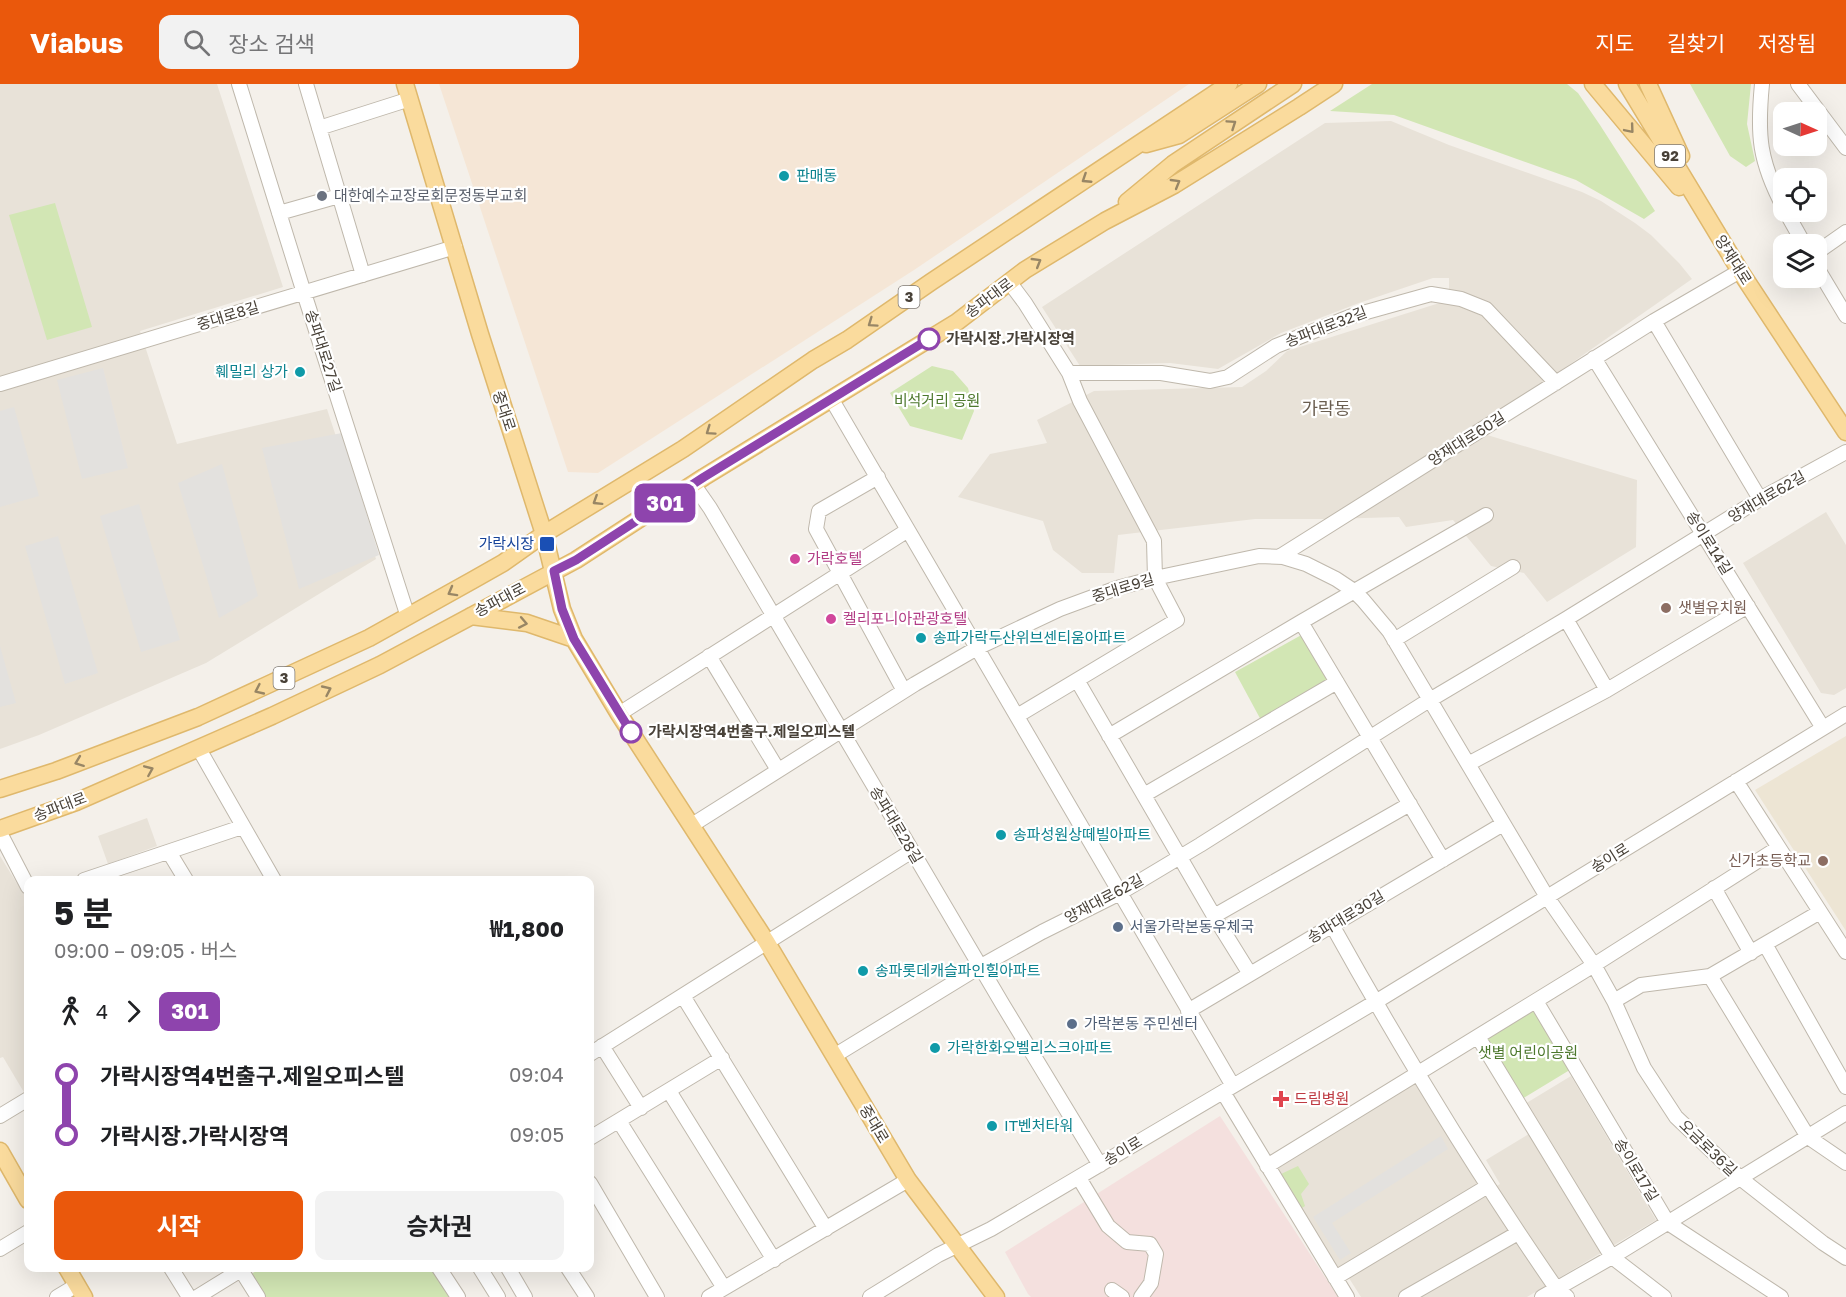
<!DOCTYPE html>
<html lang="ko">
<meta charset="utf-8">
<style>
:root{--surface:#fff;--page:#f2f2f2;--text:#202124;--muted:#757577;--accent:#ea580c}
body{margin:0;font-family:"Golos Text","Noto Sans KR",sans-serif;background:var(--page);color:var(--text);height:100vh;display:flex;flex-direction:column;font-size:22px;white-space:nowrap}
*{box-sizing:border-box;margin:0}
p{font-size:20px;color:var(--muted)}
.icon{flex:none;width:33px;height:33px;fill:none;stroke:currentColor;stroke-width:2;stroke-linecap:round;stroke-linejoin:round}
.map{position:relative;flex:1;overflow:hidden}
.panel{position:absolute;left:24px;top:792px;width:570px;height:396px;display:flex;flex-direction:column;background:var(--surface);border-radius:12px;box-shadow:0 6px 24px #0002}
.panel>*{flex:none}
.badge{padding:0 12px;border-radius:9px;font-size:21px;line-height:39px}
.needle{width:39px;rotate:93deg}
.tools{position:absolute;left:1773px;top:18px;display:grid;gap:12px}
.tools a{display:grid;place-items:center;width:54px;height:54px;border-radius:12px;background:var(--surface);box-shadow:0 6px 24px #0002;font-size:30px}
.map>.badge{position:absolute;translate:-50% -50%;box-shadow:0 0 0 3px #fff}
.legs{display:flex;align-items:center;gap:9px;height:66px;padding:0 30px;font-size:20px}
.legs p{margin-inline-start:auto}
.overview{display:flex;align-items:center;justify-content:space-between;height:102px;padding:0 30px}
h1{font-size:33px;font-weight:700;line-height:45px}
.action{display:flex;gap:12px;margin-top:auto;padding:12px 30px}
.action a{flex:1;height:69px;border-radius:12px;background:var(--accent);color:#fff;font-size:24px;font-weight:700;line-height:69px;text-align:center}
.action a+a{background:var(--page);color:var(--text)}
ul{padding:0 30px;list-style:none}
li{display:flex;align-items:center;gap:21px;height:60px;font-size:22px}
li i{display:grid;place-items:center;width:9px;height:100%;margin:0 8px;background:currentColor}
li i::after{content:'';width:15px;height:15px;margin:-8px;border:4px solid;border-radius:50%;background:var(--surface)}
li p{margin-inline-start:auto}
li:first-child i{background:linear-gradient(#0000 50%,currentColor 0)}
li:last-child i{background:linear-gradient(currentColor 50%,#0000 0)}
header{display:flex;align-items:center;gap:36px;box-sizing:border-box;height:84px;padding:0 30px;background:var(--accent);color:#fff}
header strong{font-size:28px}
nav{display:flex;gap:33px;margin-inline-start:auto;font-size:21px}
.search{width:420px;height:54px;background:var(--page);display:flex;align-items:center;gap:15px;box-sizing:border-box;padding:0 21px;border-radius:12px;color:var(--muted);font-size:22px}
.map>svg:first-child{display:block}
</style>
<header>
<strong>Viabus</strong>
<div class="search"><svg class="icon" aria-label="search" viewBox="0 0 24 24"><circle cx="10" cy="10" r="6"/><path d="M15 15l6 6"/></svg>장소 검색</div>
<nav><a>지도</a><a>길찾기</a><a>저장됨</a></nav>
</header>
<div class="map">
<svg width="1846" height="1213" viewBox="0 0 1846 1213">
<rect width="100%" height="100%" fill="#f4f0ea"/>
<!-- residential -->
<path fill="#e8e2d8" d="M0,0h217l66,203 -143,44 37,113 150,-35 49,150 -170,104 -167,72 -39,14z
M1391,37l58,24 133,47 19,9 34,22 16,12 28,28 13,16 -218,152 163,49 -1,67 -89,55 -23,-29 -33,-7 -38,-46 -47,7 -7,-10 -69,2h-75l-137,16 -4,38h-32l-29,-23 -10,-29 -85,-24 32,-43 57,-11 -10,-23 57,-29 148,-4 24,-16 21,-20 162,-51v-22h-16l-74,25 -78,30 -63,36 -48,-6 -90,3 -38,-59 283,-184z
M1826,428l20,33v143l-12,7 -13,-2 -78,-130z
M147,734l10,28 -49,18 -10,-28z
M0,772l28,45v191l-3,2 -22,-37 -3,1z
M1571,992l85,144 -129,77h-166l-14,-22 153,-91 -14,-24 51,-31 -14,-24z
M1416,994l67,108 -146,88 -65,-107z"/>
<!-- commercial -->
<path fill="#f5e6d6" d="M439,0h750l-275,186 -316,203 -30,-1z"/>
<!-- education -->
<path fill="#ede5d4" d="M1846,652v195l-91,-141z"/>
<!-- medical -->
<path fill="#f4e0de" d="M1220,1032l118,181h-307l-3,-3 -23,-42z"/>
<!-- green -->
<path fill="#d2e6b4" d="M1372,0h195l11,9 22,32 55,86 -11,8 -68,-39 -182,-65 -64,-4z
M1690,0h61l-4,40 8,37 -9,6 -16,-11z
M55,119l37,124 -45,13 -38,-125z
M932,282l21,5 15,17 6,23 -12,29 -52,-14 -20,-33z
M1305,549l28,47 -71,42 -27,-50z
M1535,924l38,60 -51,31 -37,-61z
M1298,1082l11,18 -8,10 4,12 -6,4 -18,-36z
M262,1184h173l19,29h-189l-14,-23z"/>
<!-- parking -->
<path fill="#e3e1de" d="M103,284l25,100 -46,11 -25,-99z
M14,323l25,89 -39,11v-96z
M342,349l37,122 -80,34 -37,-141z
M222,380l36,132 -39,22 -41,-135z
M139,420l41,136 -39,12 -41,-136z
M58,452l40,137 -33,11 -40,-138z
M0,562l16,57 -16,4z
M1441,1052l7,13 -116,74 19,30 -11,7 -27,-43z"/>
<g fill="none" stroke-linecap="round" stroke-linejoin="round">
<!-- minor casing -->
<g stroke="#bfb8ac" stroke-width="16">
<path id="minor" d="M239,0l65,209 104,324
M306,0l57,191
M1762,0c-5,51 -3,77 22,124
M1798,0l48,64
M319,44l91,-29
M1786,128l18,32
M279,129l60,-17
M1816,169l30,-21
M1816,182l30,50
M1010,199l15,20 44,70 11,28 74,140 1,37 22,42 -160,96
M1654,237l106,178
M1594,274l229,370
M1069,289h92l49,8 18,-4 48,-31 76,-30 79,-22 30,5 25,10 70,74
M0,300l455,-137
M832,316l401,686
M878,393l-59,34 -3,18 88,162
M694,401l16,23 293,497 97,160
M1279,473l375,-236 86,-50
M1566,535l41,71
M1301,538l142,238
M1394,556l119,-73
M709,572l69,114
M1077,596l137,236 36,58
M619,630l289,-184
M1109,652l192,-114 185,-107
M199,665l75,131
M1468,680l139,-74 141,-84
M1736,697l110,171
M1144,711l193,-113
M692,741l223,-141 62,-36 83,-39 57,-21 38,-10 104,-22 24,1 23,7 30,15 18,12 9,9 26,31 158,266 47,68 20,36 30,67 32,49 64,61 83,65 23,15
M0,749l28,54
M169,768l17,28
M84,796l158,-53
M1714,804l37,65
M1214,832l196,-112
M1332,841c69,124 143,246 224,363l11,9
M1765,860l81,143
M1710,892l98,161 38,26
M683,912l143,233
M1536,917l132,222 113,74
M1614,917l27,-16 69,-9 110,-64
M1188,927l315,-187
M1478,953l134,220 52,40
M602,962l39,62
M590,970l322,-203
M834,972l147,-90 61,-34 78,-39 80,-48 223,-141 143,-85 194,-120 86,-47
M669,1007l105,169
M1223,1008l124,205
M0,1032l28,-17
M619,1037l105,167
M590,1054l132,-80
M1267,1082l327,-201 184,-117
M1079,1094l29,48 19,16 23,2 6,10 -5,29 -10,14
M590,1099l67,114
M0,1165l28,-17
M171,1184l18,29
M439,1184l19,29
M480,1184l18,29
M508,1184l17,29
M568,1184l19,29
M241,1186l17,27
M1335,1194l153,-92
M1112,1206l10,7
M57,1213l20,-12
M197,1213l47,-29
M709,1213l199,-117
M870,1213l68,-42 53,-26 391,-231 464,-284
M1406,1213l112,-64
M1542,1213l70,-40 234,-144"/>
</g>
<!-- major casing -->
<g stroke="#dfb86c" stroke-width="19">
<path id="major" d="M405,0l75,250 64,200 18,75 12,30 45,75 147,227 142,239 88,117
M1593,0l86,103
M1627,0l113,187 106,161
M1648,0l33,72
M1146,60l33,-9 79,-51
M1127,118l46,-38 120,-80
M471,532l56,7 47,16
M0,705l56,-18 142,-54 171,-79 104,-58 30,-17 41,-29 139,-85 130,-89 34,-20 84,-58 298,-198
M0,745l76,-27 196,-86 108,-51 196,-105 128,-83 253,-155 68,-52 80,-49 69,-36 125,-78 35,-23
M0,1067l28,49
M67,1184l17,29"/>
</g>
<!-- minor -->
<use href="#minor" stroke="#fff" stroke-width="14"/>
<!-- major -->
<use href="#major" stroke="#fadb9d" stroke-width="16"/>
</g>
<!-- one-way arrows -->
<defs><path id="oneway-chevron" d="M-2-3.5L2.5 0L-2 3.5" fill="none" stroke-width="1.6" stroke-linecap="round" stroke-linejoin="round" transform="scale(1.5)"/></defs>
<g stroke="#988665">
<use href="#oneway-chevron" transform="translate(1232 40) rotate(-34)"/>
<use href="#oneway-chevron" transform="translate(1630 45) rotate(50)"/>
<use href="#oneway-chevron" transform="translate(1086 95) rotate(147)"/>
<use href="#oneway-chevron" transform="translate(1176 99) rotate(-30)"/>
<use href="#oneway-chevron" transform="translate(1037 178) rotate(-31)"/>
<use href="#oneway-chevron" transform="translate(872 239) rotate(145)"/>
<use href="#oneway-chevron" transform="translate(710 347) rotate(145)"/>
<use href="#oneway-chevron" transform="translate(597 417) rotate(148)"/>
<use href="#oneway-chevron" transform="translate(452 508) rotate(151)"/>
<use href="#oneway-chevron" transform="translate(523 539) rotate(11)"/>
<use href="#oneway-chevron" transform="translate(259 606) rotate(155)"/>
<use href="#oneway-chevron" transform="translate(327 606) rotate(-25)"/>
<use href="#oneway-chevron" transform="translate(79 678) rotate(159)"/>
<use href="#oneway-chevron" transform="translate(149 686) rotate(-23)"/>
</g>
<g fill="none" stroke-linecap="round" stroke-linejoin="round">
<!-- line-1 casing -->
<g stroke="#fff" stroke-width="14">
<path id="line-1" d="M631,648l-57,-93 -12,-30 -8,-38 22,-11 128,-83 225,-138"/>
</g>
<!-- line-1 -->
<use href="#line-1" stroke="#8e44ad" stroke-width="9"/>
</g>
<!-- markers -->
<g fill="#0f9aa8" stroke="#fff" stroke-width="2">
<circle cx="784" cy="92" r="6"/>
<circle cx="300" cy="288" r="6"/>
<circle cx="921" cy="554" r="6"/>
<circle cx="1001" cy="751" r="6"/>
<circle cx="863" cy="887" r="6"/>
<circle cx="935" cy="964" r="6"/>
<circle cx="992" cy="1042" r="6"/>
</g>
<circle fill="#6b7280" stroke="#fff" stroke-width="2" cx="322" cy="112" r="6"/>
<g fill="#fff" stroke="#8e44ad" stroke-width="3">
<circle cx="929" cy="255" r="10"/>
<circle cx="631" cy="648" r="10"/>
</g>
<rect fill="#1a4fb4" stroke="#fff" stroke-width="2" x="539" y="452" width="16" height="16" rx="3"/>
<g fill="#d1479c" stroke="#fff" stroke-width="2">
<circle cx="795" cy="475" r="6"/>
<circle cx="831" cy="535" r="6"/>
</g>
<g fill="#8d6e63" stroke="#fff" stroke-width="2">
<circle cx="1666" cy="524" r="6"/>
<circle cx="1823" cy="777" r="6"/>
</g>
<g fill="#5c6f8a" stroke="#fff" stroke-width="2">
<circle cx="1118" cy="843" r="6"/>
<circle cx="1072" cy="940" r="6"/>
</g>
<path fill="#e0444e" stroke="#fff" stroke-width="2" d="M1278 1006h6v6h6v6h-6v6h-6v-6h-6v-6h6z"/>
<g text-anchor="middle" stroke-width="4.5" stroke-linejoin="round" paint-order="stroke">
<!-- shield labels -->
<g fill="#fff" stroke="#7f7a74" stroke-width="1.5">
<rect x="1655" y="61" width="30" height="22" rx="4.5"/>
<rect x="898.5" y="202" width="21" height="22" rx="4.5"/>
<rect x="273.5" y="583" width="21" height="22" rx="4.5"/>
</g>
<g font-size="14" font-weight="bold" fill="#484138">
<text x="1670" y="77">92</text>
<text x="909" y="218">3</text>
<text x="284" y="599">3</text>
</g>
<!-- culture labels -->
<g font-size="15" fill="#0d838f" stroke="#fff" text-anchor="start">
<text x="796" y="97">판매동</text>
<text x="288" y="293" text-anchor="end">훼밀리 상가</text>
<text x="933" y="559">송파가락두산위브센티움아파트</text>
<text x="1013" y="756">송파성원상떼빌아파트</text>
<text x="875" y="892">송파롯데캐슬파인힐아파트</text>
<text x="947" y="969">가락한화오벨리스크아파트</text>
<text x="1004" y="1047">IT벤처타워</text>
</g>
<!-- worship labels -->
<g font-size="15" fill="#5b616d" stroke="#fff" text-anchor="start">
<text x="334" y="117">대한예수교장로회문정동부교회</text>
</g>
<!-- street labels -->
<g font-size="15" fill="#484138" stroke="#fff">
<text transform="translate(1733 176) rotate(58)" y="5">양재대로</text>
<text transform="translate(989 214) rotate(-37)" y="5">송파대로</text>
<text transform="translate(228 232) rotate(-17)" y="5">중대로8길</text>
<text transform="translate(1326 243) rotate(-21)" y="5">송파대로32길</text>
<text transform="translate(323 267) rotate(72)" y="5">송파대로27길</text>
<text transform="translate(504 327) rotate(72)" y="5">중대로</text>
<text transform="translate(1467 355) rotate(-32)" y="5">양재대로60길</text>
<text transform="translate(1767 413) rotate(-30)" y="5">양재대로62길</text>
<text transform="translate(1709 459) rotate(58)" y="5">송이로14길</text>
<text transform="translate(1123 504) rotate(-17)" y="5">중대로9길</text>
<text transform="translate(500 516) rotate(-28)" y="5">송파대로</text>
<text transform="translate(60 723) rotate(-21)" y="5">송파대로</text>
<text transform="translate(896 741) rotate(59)" y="5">송파대로28길</text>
<text transform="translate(1610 774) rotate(-32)" y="5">송이로</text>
<text transform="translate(1104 815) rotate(-28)" y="5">양재대로62길</text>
<text transform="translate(1346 833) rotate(-31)" y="5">송파대로30길</text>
<text transform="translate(874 1040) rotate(59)" y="5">중대로</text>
<text transform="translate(1708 1064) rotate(44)" y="5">오금로36길</text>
<text transform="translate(1123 1067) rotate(-31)" y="5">송이로</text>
<text transform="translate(1636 1086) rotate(59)" y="5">송이로17길</text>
</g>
<!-- stop labels -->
<g font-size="15" font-weight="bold" fill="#484138" stroke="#fff" text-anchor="start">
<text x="946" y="260">가락시장.가락시장역</text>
<text x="648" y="653">가락시장역4번출구.제일오피스텔</text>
</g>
<!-- park labels -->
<g font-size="15" fill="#4d782d" stroke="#fff">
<text x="937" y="322">비석거리 공원</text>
<text x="1528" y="974">샛별 어린이공원</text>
</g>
<!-- transit labels -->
<g font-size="15" fill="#164399" stroke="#fff" text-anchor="end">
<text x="534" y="465">가락시장</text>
</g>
<!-- hotel labels -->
<g font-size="15" fill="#b23c85" stroke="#fff" text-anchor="start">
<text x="807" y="480">가락호텔</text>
<text x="843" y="540">켈리포니아관광호텔</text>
</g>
<!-- education labels -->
<g font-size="15" fill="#785e54" stroke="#fff" text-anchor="start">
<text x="1678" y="529">샛별유치원</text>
<text x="1811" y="782" text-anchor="end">신가초등학교</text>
</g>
<!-- service labels -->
<g font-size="15" fill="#4e5e75" stroke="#fff" text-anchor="start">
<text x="1130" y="848">서울가락본동우체국</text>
<text x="1084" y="945">가락본동 주민센터</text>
</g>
<!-- health labels -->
<g font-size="15" fill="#be3a42" stroke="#fff" text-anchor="start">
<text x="1294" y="1020">드림병원</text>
</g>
<!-- quarter labels -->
<g font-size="18" fill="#6a5e50" stroke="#fff">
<text x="1326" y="331">가락동</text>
</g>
</g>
</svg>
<div class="tools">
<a><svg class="needle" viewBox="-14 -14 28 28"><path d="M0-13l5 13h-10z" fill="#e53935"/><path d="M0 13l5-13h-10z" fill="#757577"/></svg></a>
<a><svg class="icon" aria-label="locate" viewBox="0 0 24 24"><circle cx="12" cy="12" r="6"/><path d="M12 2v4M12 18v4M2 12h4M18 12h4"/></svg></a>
<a><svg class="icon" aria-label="layers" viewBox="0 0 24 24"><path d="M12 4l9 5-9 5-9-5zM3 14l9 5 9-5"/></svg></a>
</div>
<b class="badge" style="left:665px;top:419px;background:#8e44ad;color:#fff">301</b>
<section class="panel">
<div class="overview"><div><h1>5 분</h1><p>09:00 – 09:05 · 버스</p></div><b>₩1,800</b></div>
<div class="legs"><svg class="icon" aria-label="walk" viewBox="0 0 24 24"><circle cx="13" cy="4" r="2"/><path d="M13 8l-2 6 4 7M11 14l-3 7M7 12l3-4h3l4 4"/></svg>4<svg class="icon" aria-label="forward" viewBox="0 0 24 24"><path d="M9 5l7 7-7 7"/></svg><b class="badge" style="background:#8e44ad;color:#fff">301</b></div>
<ul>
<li><i style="color:#8e44ad"></i><b>가락시장역4번출구.제일오피스텔</b><p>09:04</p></li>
<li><i style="color:#8e44ad"></i><b>가락시장.가락시장역</b><p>09:05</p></li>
</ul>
<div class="action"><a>시작</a><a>승차권</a></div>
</section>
</div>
